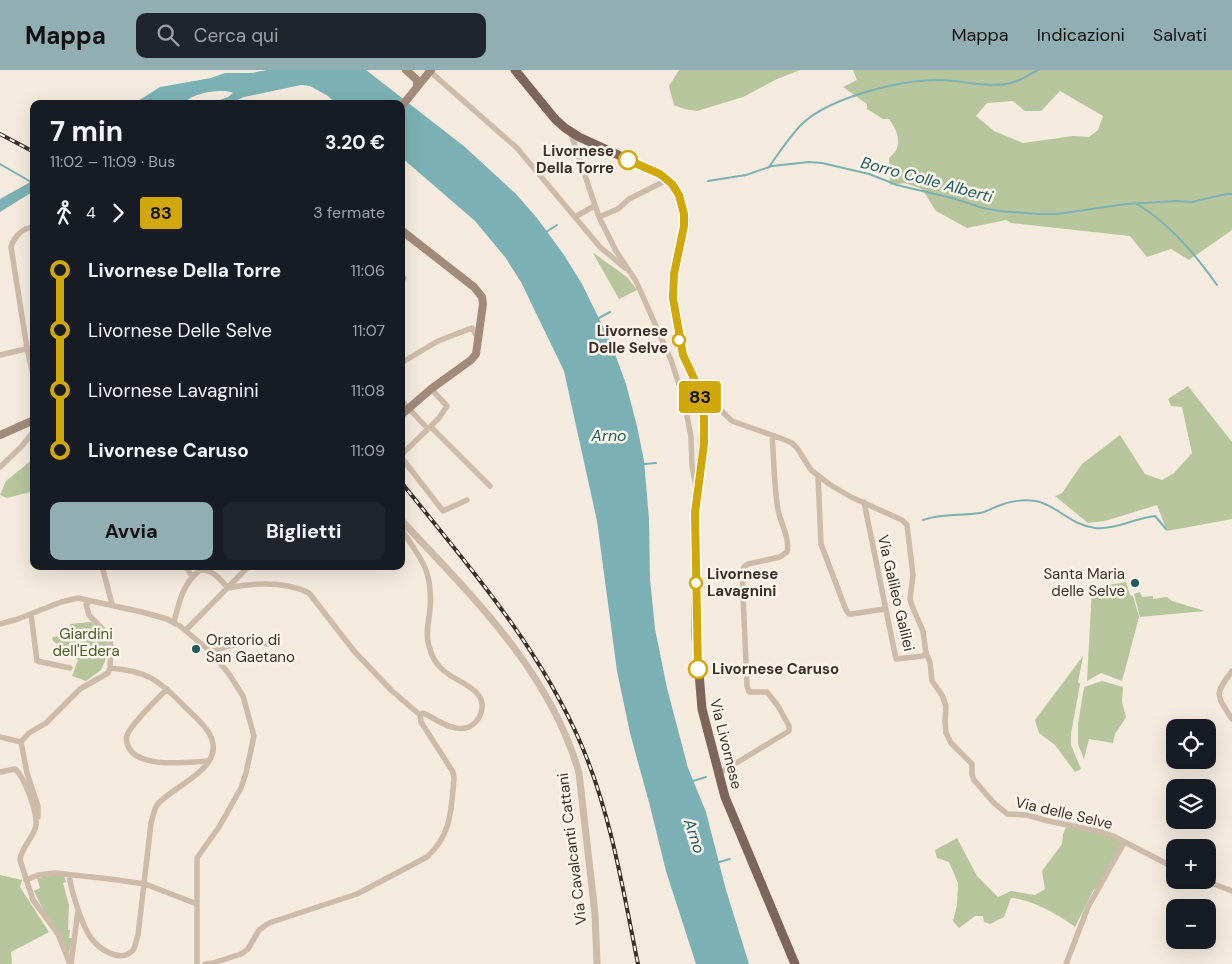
<!DOCTYPE html>
<html lang="it">
<meta charset="utf-8">
<style>
:root{--surface:#171b24;--page:#20242c;--text:#f1f3f6;--muted:#9ea1a6;--accent:#91aeb2}
body{margin:0;font-family:"DM Sans",sans-serif;background:var(--page);color:var(--text);height:100vh;display:flex;flex-direction:column;font-size:19px;white-space:nowrap}
*{box-sizing:border-box;margin:0}
p{font-size:16px;color:var(--muted)}
.icon{flex:none;width:28px;height:28px;fill:none;stroke:currentColor;stroke-width:2;stroke-linecap:round;stroke-linejoin:round}
.map{position:relative;flex:1;overflow:hidden}
.drawer{position:absolute;left:30px;top:30px;width:375px;height:470px;display:flex;flex-direction:column;background:var(--surface);border-radius:10px;box-shadow:0 5px 20px #0002}
.drawer>*{flex:none}
.badge{padding:0 10px;border-radius:4px;font-size:18px;line-height:32px}
.controls{position:absolute;left:1166px;top:649px;display:grid;gap:10px}
.controls a{display:grid;place-items:center;width:50px;height:50px;border-radius:10px;background:var(--surface);box-shadow:0 5px 20px #0002;font-size:25px}
.map>.badge{position:absolute;translate:-50% -50%;box-shadow:0 0 0 2px #fff}
.legs{display:flex;align-items:center;gap:8px;height:55px;padding:0 20px;font-size:16px}
.legs p{margin-inline-start:auto}
.headline{display:flex;align-items:center;justify-content:space-between;height:85px;padding:0 20px}
h1{font-size:28px;font-weight:700;line-height:38px}
.action{display:flex;gap:10px;margin-top:auto;padding:10px 20px}
.action a{flex:1;height:58px;border-radius:10px;background:var(--accent);color:#111;font-size:20px;font-weight:700;line-height:58px;text-align:center}
.action a+a{background:var(--page);color:var(--text)}
ul{padding:0 20px;list-style:none}
li{display:flex;align-items:center;gap:18px;height:60px;font-size:19px}
li i{display:grid;place-items:center;width:8px;height:100%;margin:0 6px;background:currentColor}
li i::after{content:'';width:12px;height:12px;margin:-6px;border:4px solid;border-radius:50%;background:var(--surface)}
li p{margin-inline-start:auto}
li:first-child i{background:linear-gradient(#0000 50%,currentColor 0)}
li:last-child i{background:linear-gradient(currentColor 50%,#0000 0)}
header{display:flex;align-items:center;gap:30px;box-sizing:border-box;height:70px;padding:0 25px;background:var(--accent);color:#111}
header strong{font-size:24px}
nav{display:flex;gap:28px;margin-inline-start:auto;font-size:18px}
.search{width:350px;height:45px;background:var(--page);display:flex;align-items:center;gap:12px;box-sizing:border-box;padding:0 18px;border-radius:10px;color:var(--muted);font-size:19px}
.map>svg:first-child{display:block}
</style>
<header>
<strong>Mappa</strong>
<div class="search"><svg class="icon" aria-label="search" viewBox="0 0 24 24"><circle cx="10" cy="10" r="6"/><path d="M15 15l6 6"/></svg>Cerca qui</div>
<nav><a>Mappa</a><a>Indicazioni</a><a>Salvati</a></nav>
</header>
<div class="map">
<svg width="1232" height="894" viewBox="0 0 1232 894">
<rect width="100%" height="100%" fill="#f4eade"/>
<!-- green -->
<path fill="#b7c59c" fill-rule="evenodd" d="M679,0h121l-23,9 -34,18 -46,14 -13,-2 -10,-4 -5,-19z
M853,0h379v160l-43,30 -18,-11 -24,8 -17,-21 -119,-13 -5,-3 -39,8 -31,-17 -14,-22 -17,-6 -15,2 -1,-27c2,-2 4,-4 6,-6 7,-11 1,-23 -6,-33h-6l-16,-10v-5l-24,-17 14,-7zM1060,21l43,25 -5,14 -9,7 -16,-1 -50,7 -29,-12 -18,-15 11,-13 26,-2 12,10h16z
M593,183l2,1 32,23 10,13 -18,9z
M1188,316l44,56v77l-65,12 -10,-26 -52,16 -17,2 -33,-27 7,-3 20,-29 38,-29 25,39 17,6 12,-7 18,-20 -10,-46 -11,-1 -3,-7z
M34,388v33l-27,7 -7,-3 6,-14z
M1126,512l4,13 3,1 6,21 -17,64 -21,-8 -14,8 5,-93z
M1140,522l2,5 11,-1v3l14,-2 5,4 33,10 -65,6 -6,-23z
M91,552l15,14 2,10 -3,15 -4,9 -15,11 -14,-5 6,-16 -25,-19 -1,-4 17,-3 1,-10z
M1083,586l-5,26 2,2 -9,50v11l10,24 -6,3 -20,-27 -16,-12 -4,-13z
M1102,611l21,6 -1,15 4,15 -11,17 -2,9 -24,-4 -5,20 -6,-15v-20l6,-37z
M1067,755l31,6 26,12 -26,47 -4,-1 -19,38c-16,-12 -44,-28 -64,-29l-7,19 -14,7 -6,-2 -1,-6h-8l-16,12 -6,-7 4,-16 1,-22 -9,-21 -12,-4 -2,-8 22,-12 20,38 21,21 13,-6 24,4 10,-6 -3,-18 20,-27 1,-10z
M0,805l22,5 -2,7 29,45 -38,20 1,12h-12z
M57,805l7,1 2,6 -3,1 6,22 -1,25h2l-1,8h3l-3,16 -24,-40 -11,-23 6,-3 -3,-10z"/>
<!-- water -->
<path fill="#7bb1b4" d="M267,0h99l99,77 51,47 21,24 27,37 18,29 29,59 15,41 11,42 7,35 5,58 1,60 5,50 12,59 21,80 18,44 20,78 23,74h-53l-30,-93 -16,-65 -20,-73 -13,-62 -20,-150 -33,-150 -43,-89 -16,-25 -30,-36 -74,-64v-53h-64l-9,-8 -18,-10 -9,-1 -57,12 -15,7h-20l19,-7 5,-4c-10,-5 -43,0 -49,11h-51l27,-17 51,-9 14,-5h27z
M34,110v11l-34,21v-13z"/>
<g fill="none" stroke-linecap="round" stroke-linejoin="round">
<!-- stream -->
<path stroke="#7bb1b4" stroke-width="2" d="M0,94l33,19
M769,97c10,-14 20,-30 33,-43 28,-27 101,-45 140,-44 22,1 51,9 72,2 8,-2 16,-8 24,-12
M708,111l38,-6 26,-9 37,-4 13,1 47,11 28,11 55,13 31,10 16,3 38,3h20l69,-10 34,-2 15,-1 17,1 34,-8h6
M1137,134c33,20 58,50 80,81
M546,162l11,-7
M599,248l11,-6
M644,394l12,-1
M923,450c18,-7 38,-4 57,-7 6,-1 12,-5 18,-7 11,-5 26,-7 38,-5 21,4 34,24 59,27 20,2 40,-10 60,-12l11,13
M693,711l13,-4
M719,792l11,-3"/>
<!-- minor -->
<path stroke="#cebaa9" stroke-width="5.5" d="M434,5l83,73 83,99 25,21
M570,61l29,86 17,34 20,30 35,79 13,40 7,37 1,29 4,20
M575,147l19,-11
M599,147l19,-8 11,-10 38,-19
M34,157c-11,0 -20,10 -23,20l16,101 7,32
M401,211l3,-3
M0,285l34,-8
M401,293l37,-22 34,-13 6,10
M699,319l33,32 51,18 9,4 5,5 14,22 18,14 22,13 51,23 5,5 6,50 -3,24 2,7 11,25 3,22 4,9 2,19 10,14 4,11 -1,15 1,12 5,10 21,21v11l2,5 19,22 14,12 20,1 21,6 50,10 15,5 62,32
M401,330l27,29 11,-11 8,-12 -16,-17
M431,357l59,59
M401,385l27,-26
M401,387l42,54 24,-11
M0,397l21,-20 13,-16
M818,406l3,68 25,66 3,4h3l32,-5
M864,432l32,157 27,-3 3,-3
M102,496l10,38
M185,496l7,10
M228,518c25,-5 57,-7 81,5l45,58 37,39 29,25 3,-2 4,2c12,6 28,18 42,12 6,-3 10,-8 12,-14 8,-25 -26,-30 -39,-44 -7,-6 -11,-15 -13,-23 -4,-12 0,-25 1,-37 3,-39 -9,-50 -29,-80
M31,544l6,47 33,7
M174,552c5,-20 9,-39 26,-52 13,-1 20,9 28,18
M0,554l18,-5 43,-17 17,-4 64,14 25,7 9,5
M180,556l31,26 18,22 14,22 11,40 -8,37 -5,15 -22,39 -22,31v106
M186,560l63,-64
M211,582c22,-8 36,-11 59,-8
M1232,601c-18,24 -16,23 0,48
M167,619c-11,11 -32,31 -39,44 -2,4 -2,10 1,15 12,21 58,14 80,13
M0,667l21,5
M21,672l8,-9 17,-10 34,-34 28,-16 2,-5 1,-22 -2,-10 -20,-21 -3,-11 5,-3
M21,672l6,31 11,33v11
M0,702l15,-3c10,8 22,43 21,56 -1,11 -15,22 -16,35l13,40 25,34 12,30
M718,704l71,-43v-5l-11,-20 -11,-14h-18l-2,-6 -5,-114 2,-5 4,-3 32,-7 7,-5c3,-14 -6,-28 -9,-42 -4,-24 -4,-50 -6,-75
M69,805c2,15 13,51 22,63 8,11 30,26 42,12 3,-4 3,-10 5,-15l13,-112c2,-6 3,-13 6,-18 15,-19 68,-36 54,-68 -5,-12 -19,-23 -28,-32 -25,-26 -37,-34 -73,-37
M26,810l12,-5 17,-2 55,6 35,5 52,20
M1203,810l29,11
M71,894l7,-53
M205,894l8,-1 28,-9 7,-5 11,-19 10,-7 88,-29 70,-37c25,-23 24,-47 27,-79l-1,-6 -32,-50 -1,-7
M1066,894l22,-57 36,-64"/>
<!-- tertiary -->
<path stroke="#cebaa9" stroke-width="7" d="M401,450c70,75 149,151 178,253l16,141 2,50"/>
<!-- secondary -->
<path stroke="#a2897a" stroke-width="8" d="M406,0l11,10v7
M401,37l30,-37
M401,160l73,57 8,10 1,7 -7,50 -5,6 -40,29 -30,26
M0,365l34,-15"/>
<!-- primary -->
<path stroke="#7d6659" stroke-width="9" d="M515,0l40,49 10,9 14,9 81,37 15,14 6,14 4,19 -11,53 -1,24 8,47 2,10 16,34 5,28 -1,27 -8,69 1,124 6,72 23,88 70,167"/>
<!-- rail casing -->
<g stroke="#3a2f29" stroke-width="4">
<path id="rail" d="M0,64l34,18
M401,412c66,82 138,164 180,262 30,70 42,146 57,220"/>
</g>
<!-- rail -->
<use href="#rail" stroke="#fbf4eb" stroke-width="2" stroke-dasharray="5.5" stroke-linecap="butt"/>
</g>
<g fill="none" stroke-linecap="round" stroke-linejoin="round">
<!-- line-1 casing -->
<g stroke="#fff" stroke-width="11">
<path id="line-1" d="M628,90l32,14 12,10 7,11 5,19v12l-10,48 -1,24 10,57 16,34 5,29v26l-9,69 3,156"/>
</g>
<!-- line-1 -->
<use href="#line-1" stroke="#d0a80b" stroke-width="8"/>
</g>
<!-- markers -->
<g fill="#fff" stroke="#d0a80b" stroke-width="2.5">
<circle cx="628" cy="90" r="9"/>
<circle cx="679" cy="270" r="6"/>
<circle cx="696" cy="513" r="6"/>
<circle cx="698" cy="599" r="9"/>
</g>
<g fill="#1b5a60" stroke="#fbf4eb" stroke-width="2">
<circle cx="1135" cy="513" r="5"/>
<circle cx="196" cy="579" r="5"/>
</g>
<g text-anchor="middle" stroke-width="5" stroke-linejoin="round" paint-order="stroke">
<!-- stop labels -->
<g font-size="15" font-weight="bold" fill="#3a2f29" stroke="#fbf4eb" text-anchor="end">
<text x="614" y="86">Livornese<tspan x="614" dy="17">Della Torre</tspan></text>
<text x="668" y="266">Livornese<tspan x="668" dy="17">Delle Selve</tspan></text>
<text x="707" y="509" text-anchor="start">Livornese<tspan x="707" dy="17">Lavagnini</tspan></text>
<text x="712" y="604" text-anchor="start">Livornese Caruso</text>
</g>
<!-- poi labels -->
<g font-size="15" fill="#3a2f29" stroke="#fbf4eb" text-anchor="end">
<text x="1125" y="509">Santa Maria<tspan x="1125" dy="17">delle Selve</tspan></text>
<text x="206" y="575" text-anchor="start">Oratorio di<tspan x="206" dy="17">San Gaetano</tspan></text>
</g>
<!-- street labels -->
<g font-size="15" fill="#3a2f29" stroke="#fbf4eb">
<text transform="translate(896 523) rotate(77)" y="5">Via Galileo Galilei</text>
<text transform="translate(726 674) rotate(76)" y="5">Via Livornese</text>
<text transform="translate(1064 743) rotate(13)" y="5">Via delle Selve</text>
<text transform="translate(572 779) rotate(-97)" y="5">Via Cavalcanti Cattani</text>
</g>
<!-- park labels -->
<g font-size="15" fill="#495b2b" stroke="#fbf4eb">
<text x="86" y="569">Giardini<tspan x="86" dy="17">dell'Edera</tspan></text>
</g>
<!-- water labels -->
<g font-size="16" font-style="italic" fill="#1b5a60" stroke="#fbf4eb">
<text transform="translate(927 109) rotate(15)" y="6">Borro Colle Alberti</text>
<text x="609" y="371">Arno</text>
<text transform="translate(695 766) rotate(72)" y="6">Arno</text>
</g>
</g>
</svg>
<div class="controls">
<a><svg class="icon" aria-label="locate" viewBox="0 0 24 24"><circle cx="12" cy="12" r="6"/><path d="M12 2v4M12 18v4M2 12h4M18 12h4"/></svg></a>
<a><svg class="icon" aria-label="layers" viewBox="0 0 24 24"><path d="M12 4l9 5-9 5-9-5zM3 14l9 5 9-5"/></svg></a>
<a>+</a>
<a>−</a>
</div>
<b class="badge" style="left:700px;top:327px;background:#d0a80b;color:#111">83</b>
<section class="drawer">
<div class="headline"><div><h1>7 min</h1><p>11:02 – 11:09 · Bus</p></div><b>3.20 €</b></div>
<div class="legs"><svg class="icon" aria-label="walk" viewBox="0 0 24 24"><circle cx="13" cy="4" r="2"/><path d="M13 8l-2 6 4 7M11 14l-3 7M7 12l3-4h3l4 4"/></svg>4<svg class="icon" aria-label="forward" viewBox="0 0 24 24"><path d="M9 5l7 7-7 7"/></svg><b class="badge" style="background:#d0a80b;color:#111">83</b><p>3 fermate</p></div>
<ul>
<li><i style="color:#d0a80b"></i><b>Livornese Della Torre</b><p>11:06</p></li>
<li><i style="color:#d0a80b"></i><span>Livornese Delle Selve</span><p>11:07</p></li>
<li><i style="color:#d0a80b"></i><span>Livornese Lavagnini</span><p>11:08</p></li>
<li><i style="color:#d0a80b"></i><b>Livornese Caruso</b><p>11:09</p></li>
</ul>
<div class="action"><a>Avvia</a><a>Biglietti</a></div>
</section>
</div>
